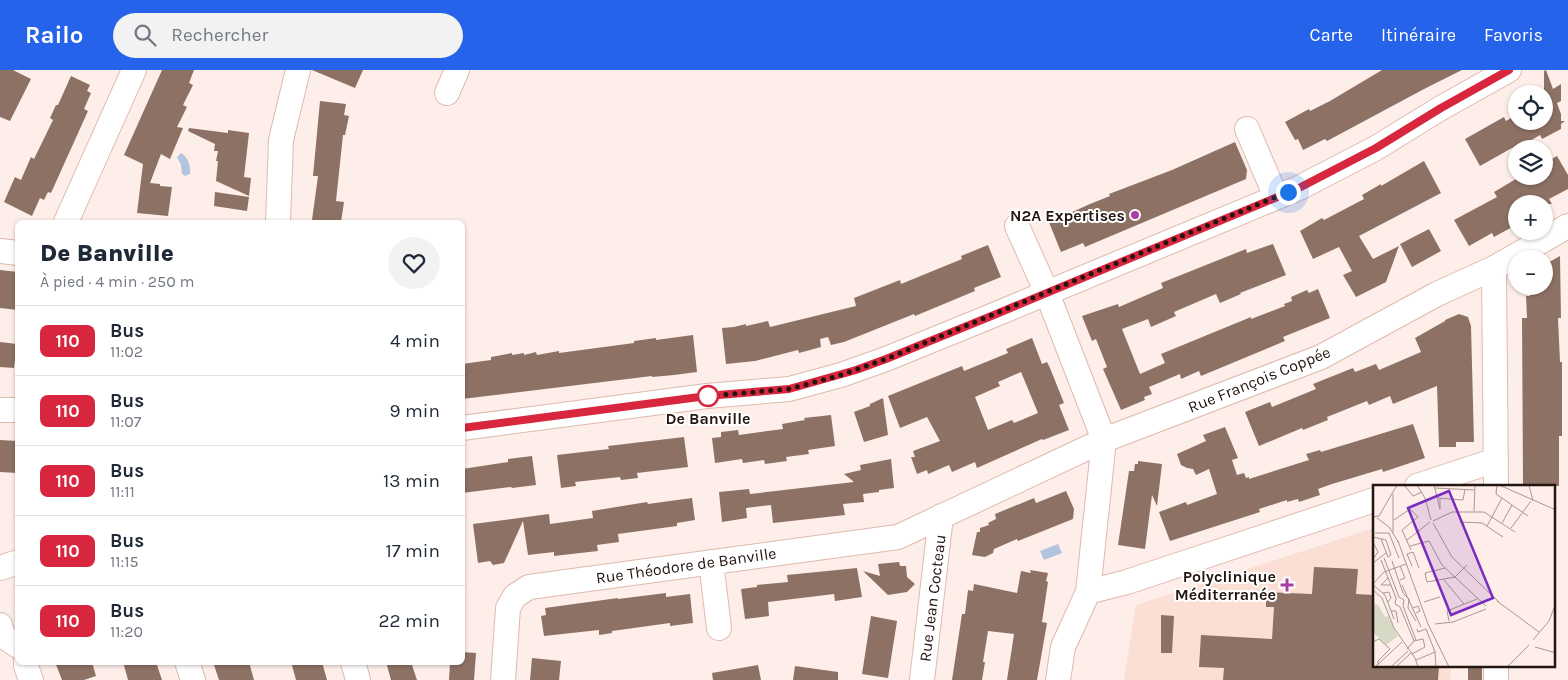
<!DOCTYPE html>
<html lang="fr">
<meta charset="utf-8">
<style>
:root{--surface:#fff;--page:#f2f2f3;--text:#1f2937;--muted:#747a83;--line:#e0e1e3;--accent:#2563eb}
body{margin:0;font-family:Karla,sans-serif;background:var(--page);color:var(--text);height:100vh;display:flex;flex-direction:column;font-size:19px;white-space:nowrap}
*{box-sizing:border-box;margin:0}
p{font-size:16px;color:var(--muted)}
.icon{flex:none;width:28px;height:28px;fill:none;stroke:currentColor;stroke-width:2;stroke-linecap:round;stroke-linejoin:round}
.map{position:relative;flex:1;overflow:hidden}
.details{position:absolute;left:15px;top:150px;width:450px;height:445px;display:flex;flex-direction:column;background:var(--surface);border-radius:8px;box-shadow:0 1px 4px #0004}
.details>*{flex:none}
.badge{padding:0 10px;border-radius:8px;font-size:18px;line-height:32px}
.tools{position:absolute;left:1508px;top:15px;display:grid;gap:10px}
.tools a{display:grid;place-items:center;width:45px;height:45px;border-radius:50%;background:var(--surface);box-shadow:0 1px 4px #0004;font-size:25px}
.you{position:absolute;width:25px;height:25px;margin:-12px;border:4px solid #fff;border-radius:50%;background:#1a73e8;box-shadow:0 0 0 8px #1a73e833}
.map>.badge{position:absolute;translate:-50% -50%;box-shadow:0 0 0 2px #fff}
.round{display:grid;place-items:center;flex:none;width:52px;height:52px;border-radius:26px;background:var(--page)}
.summary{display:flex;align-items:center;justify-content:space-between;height:85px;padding:0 25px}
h1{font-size:24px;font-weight:800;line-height:38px}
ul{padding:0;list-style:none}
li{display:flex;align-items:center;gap:15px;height:70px;padding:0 25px;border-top:1px solid var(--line)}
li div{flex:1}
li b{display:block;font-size:19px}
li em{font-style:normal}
li .badge{min-width:55px;font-weight:700;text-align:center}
header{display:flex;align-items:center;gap:30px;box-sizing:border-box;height:70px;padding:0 25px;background:var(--accent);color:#fff}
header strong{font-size:24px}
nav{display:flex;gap:28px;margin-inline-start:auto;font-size:18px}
.search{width:350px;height:45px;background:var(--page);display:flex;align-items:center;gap:12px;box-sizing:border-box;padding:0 18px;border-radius:28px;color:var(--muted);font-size:19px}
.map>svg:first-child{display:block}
</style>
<header>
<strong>Railo</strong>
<div class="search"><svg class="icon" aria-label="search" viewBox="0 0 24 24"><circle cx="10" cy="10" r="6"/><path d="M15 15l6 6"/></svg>Rechercher</div>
<nav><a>Carte</a><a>Itinéraire</a><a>Favoris</a></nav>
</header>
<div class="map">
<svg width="1568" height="610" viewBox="0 0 1568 610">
<rect width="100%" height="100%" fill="#feeee9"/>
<!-- built -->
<path fill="#fbded4" d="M1374,458v138h77l-1,14h-326l12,-75z"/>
<!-- water -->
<path fill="#b2c4de" d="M181,83c7,4 10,13 9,21l-5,2 -3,-2 -1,-9 -4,-8z
M1058,474l4,9 -18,7 -4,-9z"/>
<!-- building -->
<path fill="#8e7165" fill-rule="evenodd" d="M0,0h13l18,9 -21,42 -10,-4z
M162,0h32l-5,13 4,2 -10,20 4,2 -10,20 6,1 -13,31 -9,-5 -11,29 10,1v2l12,1 -4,29 -31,-3 6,-49 -19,-9z
M312,0h51l-8,18z
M1382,0h80l-36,18 -99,53 -2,-2 -22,11 -5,-11 -3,1 -10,-18 24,-13 1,2 20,-10z
M1546,0l7,19 8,-5v17l-4,2 4,11v7h4l-4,3v5l-19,10 -2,-4 -20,12 -1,-3 -39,22 -15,-27 39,-22 2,4 10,-6v6h28v-50z
M71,6l19,9 -3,6 4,2 -7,16 4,2 -37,82 -3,-1 -4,8 -4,-2 -8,18 -28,-14 11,-25 6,3 10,-23 3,2 19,-39 -3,-2 6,-13h2z
M320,31l26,3 -2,11 5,1 -4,19h-2l-7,66 8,1 -3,20h-23v-1l-6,-1 6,-44h-5z
M189,58l39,5v-3l21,3 -5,44 7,1 -2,18 -33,-15 2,-20h-2l2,-10h-4l1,-7 -27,-13z
M1235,72l12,28 -1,9 -161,68 -2,-4 -22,9 -13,-32 21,-9 1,2 20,-9 20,-8 -1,-2 63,-24z
M1557,86l11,19v14l-19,10 3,5h-36v16l-4,3 2,3 -20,11 -2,-4 -23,13 -15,-26 43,-23 -3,-5 27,-16h23v-13z
M1424,91l17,32 -82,43 14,23 26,-13 -13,36 -30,15 -13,-22 9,-4 -13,-24 -26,12 -13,-28 22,-13 2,2 40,-21 -2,-4 19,-11v2z
M215,122l34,5 -2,14 -33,-5z
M1429,159l12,22 -29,16 -12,-23z
M1273,174l13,31 -46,18 1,1 -21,9 -4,-9 -42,18 2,4 -25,11 -3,-8 -26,10 18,45 25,-11 -4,-9 90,-37v2l34,-13 -1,-2 8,-3 -1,-4 16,-7 2,3 9,-4 12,29 -47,19 2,4 -84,35 -2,-5 -18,8 -1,-5 -31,13 3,7 -8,3 1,3 -24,10 -18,-41 4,-2 -11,-28 -4,2 -10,-25 36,-12 1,3 44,-19 -2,-5 85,-34 1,4z
M988,175l13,32 -27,11 1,3 -60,25 -1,-2 -70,28 -13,3 -3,-8 -8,2 1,8 -22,6 -1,-3 -43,11 -29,3 -4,-36 12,-1 12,-3v2l22,-5 2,6 86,-21 -2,-8 46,-18 1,4 61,-25 -1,-3z
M1560,186l1,62h-3l2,44h2v74h-3v50h-36l-1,-168h5l-1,-22h4v-10h14v-21z
M0,200l18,2v38l-18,-2z
M1459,244l9,3 3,9 3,116h-18v5h-17l-2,-61 -44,18 -3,-8 -21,9 -2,-4 -40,16 1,3 -25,10 -1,-2 -43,18 -14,-34 25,-10 2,5 44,-18 -3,-5 40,-16 2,4 21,-8 3,6 42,-18 -6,-14 30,-17v-1z
M693,265l4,37 -23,3 -22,2v-1l-190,23v-35l29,-4v-3l21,-4v2l12,-2v2l12,-3 1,3 22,-4v2l75,-10v-2l22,-3v2z
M1032,268l10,26 5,-2 3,6 14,35 -5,2 10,25 -26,10 -1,-1 -65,29 -2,-6 -23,10 -3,-7 -21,9 -1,-4 -10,4 -6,-17h4l-2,-6 27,-10 -13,-24 -27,11 -12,-32 74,-30 2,5 44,-18 -2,-4zM1021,302l17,41 -24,10 -2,-3 -24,10 -13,-33 25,-11 -2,-4z
M0,272l17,2 -3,24 -14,-1z
M883,328l5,37 -24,7 -10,-30 16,-6v-2z
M831,345l4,31 -27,4 1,4 -23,3 1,4 -22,3 -1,-4 -21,3 -1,-4 -27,4 -3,-25 9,-1v-5l17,-2 1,5 44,-6 -1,-5 23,-4 -1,-2z
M1413,354l12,34 -42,14 -1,-3 -50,15 -14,5 2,6 -21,7 -1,-3 -11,3v-2l-28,9 1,3 -90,29 -11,-29 27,-10 1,3 30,-11 -8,-25 -13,6 -3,-6 -6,-1 -6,-3 -4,-11 29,-13 -3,-6 22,-8 13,31 -6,2 5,15 7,-2 2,5 3,-1v2l60,-19 -3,-6 14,-4 1,2z
M684,367l4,30 -51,6 1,5 -17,2 -1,-3 -45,5 1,4 -15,2 -4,-33 52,-6 -1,-3z
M0,370l18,1v32l-18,-1z
M532,386l4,29 -24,3 -1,-1 -49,6v-24l46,-7v-3z
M891,389l3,29 -15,2v2l-16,2 1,8 -21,2 2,11 -72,8 -2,-18 -25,3 1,10 -25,4 -3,-30 30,-3 1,5 104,-12 -10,-8 17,-4 -1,-5z
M1138,391l24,3 -5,42 -5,-11 -7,54 -27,-4 11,-74h5l1,-7h3z
M1066,421l8,18 -1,10 -55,22 -1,-2 -23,10 -1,4 -8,4 -13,-2 5,-23h3v-4l9,-3 -1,-2 8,-4 -1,-5 39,-16 2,5z
M692,428l3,22 -18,3v3l-59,8 1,8 -22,3 1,6 -44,5v-4l-26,3 -5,-34 -19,42 -11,2 -3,-4 -12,2 -5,-39 76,-10 1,10 43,-6 -1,-7 55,-9 1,2z
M899,492l1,4h6l1,11 8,7 -8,8 -19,3 -25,-24 17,5 -2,-12z
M1314,497l44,2 -2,25 18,1v71h65l-1,14h-215l1,-12 -25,-1 2,-32 71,4 2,-32h-8v-15l46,2z
M857,498l5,29 -27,4 -1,-7 -66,8 1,14 -24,3 -4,-30 16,-2v-2l31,-3 -1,-7z
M1030,500l18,3 -2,8 2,1 -6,40 5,1 -10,57h-30l7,-46 -26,-3 -5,31h2l-3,18h-30l10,-66h3l3,-24 5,1 1,-7 43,9 4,-22 10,2z
M666,523v4l24,-3 3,29 -23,3v-3l-58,8v2l-13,2v-5l-55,6 -3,-20 5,-1 -1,-7 73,-10v1z
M1161,545l13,1 -2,37h-11z
M871,546l26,5 -9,57 -26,-4z
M462,582l14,1 -2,27h-25l1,-18h12z
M532,588l29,3 -2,19h-29z
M55,592h37l4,14 -12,4h-22z
M123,592h33l6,18h-34z
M213,592h36l5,18h-35z
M291,592h31l5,18h-31z
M386,592h25l6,18h-26z
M758,595l3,15h-48l-1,-7z
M795,596l43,6v8h-45z
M1468,596h14v14h-14z"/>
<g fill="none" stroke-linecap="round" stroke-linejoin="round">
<!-- minor casing -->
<g stroke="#dfb9ac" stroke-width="26">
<path id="minor" d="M447,23l10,-23
M1247,59l29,68
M66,152l68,-152
M278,152l3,-82 17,-70
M1017,156l30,67 57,147 -16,152 -25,55 -5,33
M0,181l18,2
M1494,198l2,218
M0,340h18
M462,358l245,-32 82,-7 52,-14 45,-16 103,-42 310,-129 77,-40 65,-40 68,-38
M1417,416l79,-26
M711,492l8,66
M0,498l18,-6
M1088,522l39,-10 247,-82
M0,555l3,11 15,10
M26,592v4l5,14
M187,592l6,18
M353,592l5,18
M1496,596v14
M503,610l5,-72 7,-12 14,-9 369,-50 206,-97 217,-83 116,-63 57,-26 74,-42
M922,610l19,-164"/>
</g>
<!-- minor -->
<use href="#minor" stroke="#fff" stroke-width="24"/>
</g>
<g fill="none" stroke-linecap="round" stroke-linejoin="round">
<!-- line casing -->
<g stroke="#fff" stroke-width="11">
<path id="line" d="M462,358l245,-32 82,-7 67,-19 30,-11 103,-42 310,-129 77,-40 65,-40 68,-38"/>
</g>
<!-- line -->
<use href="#line" stroke="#d7263d" stroke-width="8"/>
<!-- walk -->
<path stroke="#231510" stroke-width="5" stroke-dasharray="0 9" d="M708,326l81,-7 52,-14 45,-16 402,-167"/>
</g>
<!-- markers -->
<g fill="#a73ea1" stroke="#fff" stroke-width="2">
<circle cx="1135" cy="145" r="5"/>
<path d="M1284.5 507.5h5v5h5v5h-5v5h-5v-5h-5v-5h5z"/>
</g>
<circle fill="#fff" stroke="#d7263d" stroke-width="2.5" cx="708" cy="326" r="10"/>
<g text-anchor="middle" stroke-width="4" stroke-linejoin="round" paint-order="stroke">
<!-- poi labels -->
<g font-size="16" font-weight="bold" fill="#231510" stroke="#fff" text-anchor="end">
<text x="1125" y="151">N2A Expertises</text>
<text x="1276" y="512">Polyclinique<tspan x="1276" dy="18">Méditerranée</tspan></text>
</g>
<!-- street labels -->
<g font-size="16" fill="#231510" stroke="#fff">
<text transform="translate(1259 309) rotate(-22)" y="6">Rue François Coppée</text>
<text transform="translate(686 495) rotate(-8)" y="6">Rue Théodore de Banville</text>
<text transform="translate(932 528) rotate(-83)" y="6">Rue Jean Cocteau</text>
</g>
<!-- stop labels -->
<g font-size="16" font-weight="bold" fill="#231510" stroke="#fff">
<text x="708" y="354">De Banville</text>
</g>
</g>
<!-- overview -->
<g transform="translate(1373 415)">
<rect width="182" height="182" fill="#feeee9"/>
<path d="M1,118l4,2 7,12 3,-1 10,20 -12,9 -13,-13z" fill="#d6d9c3"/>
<path fill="none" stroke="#a69792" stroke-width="1" d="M31,0l9,11 9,-4M44,0l8,13 6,22M61,0l6,24v-10M124,0l-1,9 32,22M126,0l57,25M156,0l4,16M62,3l40,2M20,9v39M65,13l25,2 2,-11M101,26l1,-26M0,32l6,-1 18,-31M4,33l12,9 10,16M21,35l16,-11 8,8 -16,13 9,20M60,36l19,-9h32l31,20M87,37l22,1 21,14M60,38l19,34 47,45M129,38l10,-18M114,41l15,-28M138,43l20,-27M2,48h14l10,25M0,52l13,3 5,15 -3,2M8,54l7,18M34,55l23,-18M25,56l30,83 21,43M0,57l5,10 -5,7M37,61l19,-5 13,24 44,41M11,73l15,39M8,75l15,38 -1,6 5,3 14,34M19,76l11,32 5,5M0,78l13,-10M39,81l-5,-12 6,-2 6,16M72,83l-20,5 2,9 28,-5 12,-12M15,93l-7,7h10M27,95l5,-2 -5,-12M71,95l20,24M0,99l11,-12 22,-8M0,100l12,10 9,24M29,100l19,42M0,105l9,8 12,30 21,30 3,9M10,108l6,-1 2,6 -3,4M26,112l5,3 -1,6 13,34M36,113l-1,10 8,13M124,116l42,31M51,117l16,-5M40,123l5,-2 2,5 -4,2M18,126h5l2,12M76,136l-2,-10 30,-12M62,139l18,-2 33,-13M160,155l16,-19 7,-18M0,157l6,-3 11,10 -12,12v4M162,162l21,6M34,164l7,-8 9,-2 2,8 -13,7M62,167l1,15M43,175l19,-8 -9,-23 -8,3 -1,-3M2,182l27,-25M18,182l17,-16M23,182l15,-14M134,182l22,-22"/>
<path fill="#7b2cbf" fill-opacity="0.15" stroke="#7b2cbf" stroke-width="2.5" d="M76,6l44,107 -42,17 -43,-107z"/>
<rect width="182" height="182" fill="none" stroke="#231510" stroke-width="2.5"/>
</g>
</svg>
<div class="tools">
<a><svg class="icon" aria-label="locate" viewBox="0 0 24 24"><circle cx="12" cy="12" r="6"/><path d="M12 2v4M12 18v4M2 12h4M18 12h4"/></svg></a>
<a><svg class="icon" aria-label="layers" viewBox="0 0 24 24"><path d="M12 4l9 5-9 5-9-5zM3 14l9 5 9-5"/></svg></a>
<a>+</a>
<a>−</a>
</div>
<div class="you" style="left:1288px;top:122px"></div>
<section class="details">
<div class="summary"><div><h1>De Banville</h1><p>À pied · 4 min · 250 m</p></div><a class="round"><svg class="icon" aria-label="heart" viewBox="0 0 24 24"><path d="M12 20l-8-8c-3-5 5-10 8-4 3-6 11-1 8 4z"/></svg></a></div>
<ul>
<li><span class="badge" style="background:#d7263d;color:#fff">110</span><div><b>Bus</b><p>11:02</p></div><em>4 min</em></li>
<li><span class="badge" style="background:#d7263d;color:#fff">110</span><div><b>Bus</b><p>11:07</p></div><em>9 min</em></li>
<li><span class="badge" style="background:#d7263d;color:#fff">110</span><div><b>Bus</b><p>11:11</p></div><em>13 min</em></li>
<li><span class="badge" style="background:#d7263d;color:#fff">110</span><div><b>Bus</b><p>11:15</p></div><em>17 min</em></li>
<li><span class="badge" style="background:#d7263d;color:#fff">110</span><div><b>Bus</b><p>11:20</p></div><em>22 min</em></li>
</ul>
</section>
</div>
